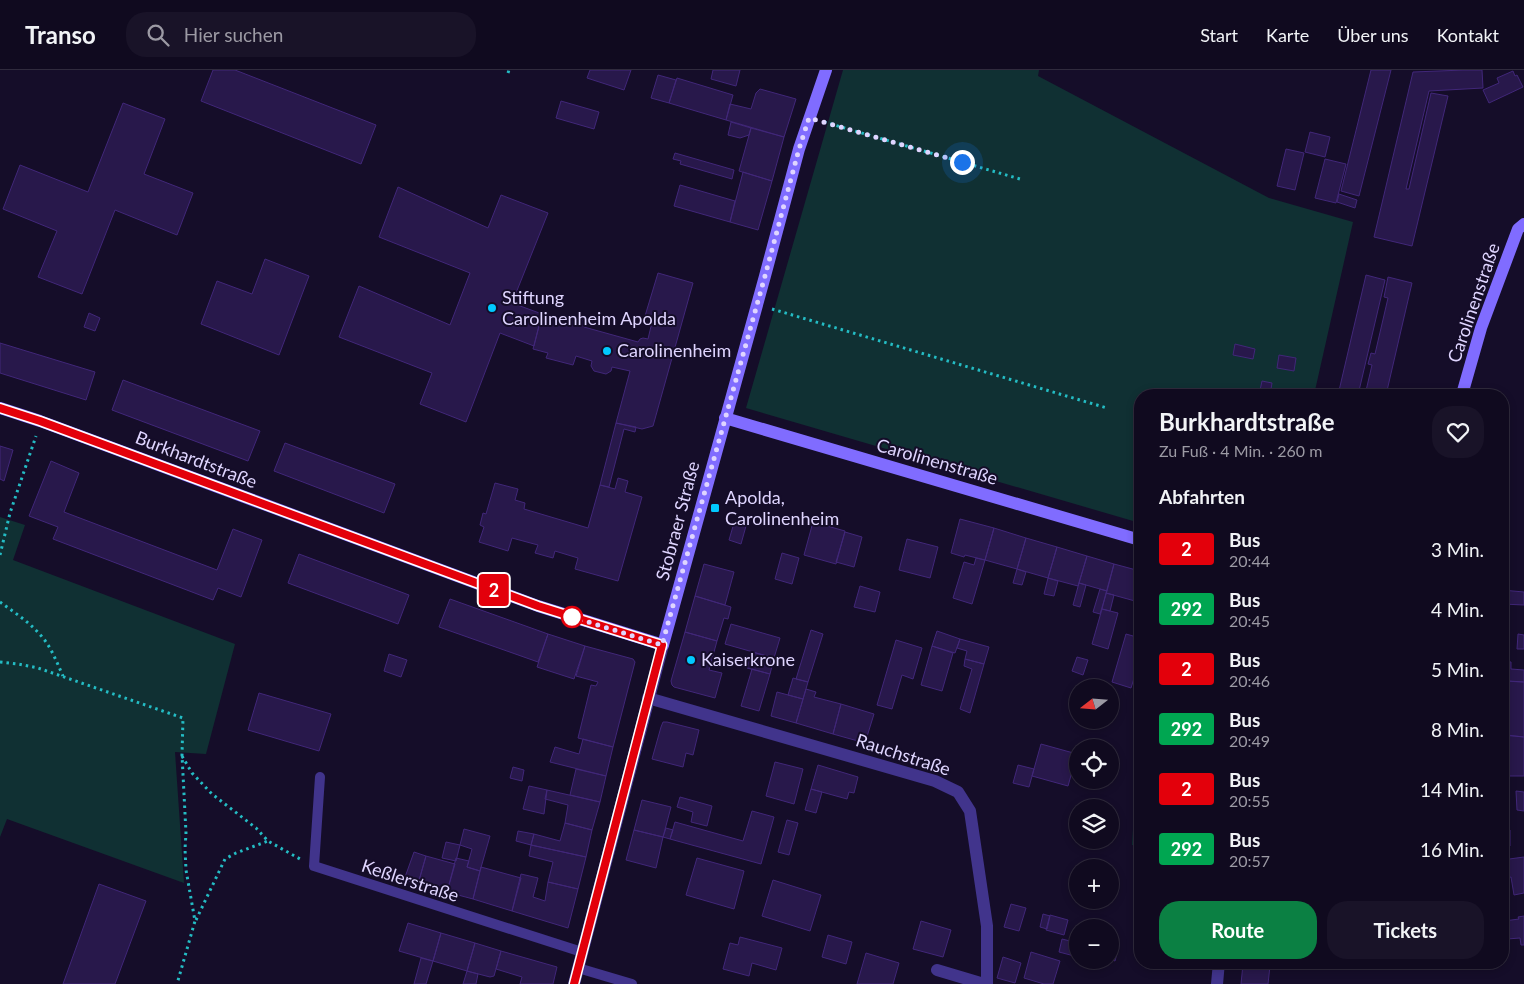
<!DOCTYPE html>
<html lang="de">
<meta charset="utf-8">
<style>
:root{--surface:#100a1f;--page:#191328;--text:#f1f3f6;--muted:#9c9aa4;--line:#302b3d;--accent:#0b8043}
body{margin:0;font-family:Lato,sans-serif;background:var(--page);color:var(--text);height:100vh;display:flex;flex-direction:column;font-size:19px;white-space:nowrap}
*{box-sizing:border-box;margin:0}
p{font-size:16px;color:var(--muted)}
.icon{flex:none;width:28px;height:28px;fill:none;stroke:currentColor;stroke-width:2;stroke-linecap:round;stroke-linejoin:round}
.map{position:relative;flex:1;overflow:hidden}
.drawer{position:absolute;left:1134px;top:319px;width:375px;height:580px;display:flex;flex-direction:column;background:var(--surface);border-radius:20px;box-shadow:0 2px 8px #0003,0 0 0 1px var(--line)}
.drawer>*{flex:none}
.badge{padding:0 10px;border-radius:4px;font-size:18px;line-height:32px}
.needle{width:32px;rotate:253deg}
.controls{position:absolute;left:1069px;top:609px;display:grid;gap:10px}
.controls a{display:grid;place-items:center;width:50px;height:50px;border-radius:50%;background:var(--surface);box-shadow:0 2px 8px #0003,0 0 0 1px var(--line);font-size:25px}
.you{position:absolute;width:25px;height:25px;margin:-12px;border:4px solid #fff;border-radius:50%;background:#1a73e8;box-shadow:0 0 0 8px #1a73e833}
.map>.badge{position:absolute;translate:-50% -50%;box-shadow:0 0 0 2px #fff}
h2{padding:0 25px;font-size:19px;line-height:45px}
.round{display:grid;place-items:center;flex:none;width:52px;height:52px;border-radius:20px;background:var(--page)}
.head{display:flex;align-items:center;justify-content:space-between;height:85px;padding:0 25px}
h1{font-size:24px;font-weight:700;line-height:38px}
.cta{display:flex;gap:10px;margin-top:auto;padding:10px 25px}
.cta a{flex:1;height:58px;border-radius:20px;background:var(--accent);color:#fff;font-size:20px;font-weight:700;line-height:58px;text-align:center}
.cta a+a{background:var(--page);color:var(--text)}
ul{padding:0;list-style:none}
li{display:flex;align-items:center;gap:15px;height:60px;padding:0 25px}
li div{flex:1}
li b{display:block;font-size:19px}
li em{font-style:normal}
li .badge{min-width:55px;font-weight:700;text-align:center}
header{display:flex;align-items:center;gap:30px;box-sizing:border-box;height:70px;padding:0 25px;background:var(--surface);border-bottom:1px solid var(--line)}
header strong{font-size:24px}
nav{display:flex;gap:28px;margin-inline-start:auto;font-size:18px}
.search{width:350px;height:45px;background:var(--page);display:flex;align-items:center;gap:12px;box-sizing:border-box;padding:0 18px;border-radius:20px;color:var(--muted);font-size:19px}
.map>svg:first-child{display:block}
</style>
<header>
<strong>Transo</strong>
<div class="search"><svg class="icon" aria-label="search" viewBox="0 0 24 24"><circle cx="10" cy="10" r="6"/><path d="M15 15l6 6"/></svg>Hier suchen</div>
<nav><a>Start</a><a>Karte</a><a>Über uns</a><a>Kontakt</a></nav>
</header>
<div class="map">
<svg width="1524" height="914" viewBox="0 0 1524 914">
<rect width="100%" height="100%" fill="#150d29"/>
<!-- green -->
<path fill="#103033" d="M843,0h196l-1,6 231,122 84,24 -39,173h-174v128l-394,-115z
M0,447l25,8 -12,35 222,84 -29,110 -31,-2 9,131 -177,-64 -7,18z
M1137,694l3,1v81l-8,-1z"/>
<!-- building -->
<path fill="#28184b" stroke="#412779" d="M213,0h22l141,55 -15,39 -160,-63z
M590,0h41l-7,20 -37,-12z
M713,0h27l-4,16 -25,-7z
M1371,0h20l-32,126 -18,-5z
M1464,0h18l1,18 -54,3 -23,98h3l22,-96 17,3 -36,150 -38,-9 39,-165z
M1513,1l2,5 2,-1 6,12 -34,16 -6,-13 16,-7 -2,-5z
M658,5l18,5 -7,23 -18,-5z
M677,8l56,17 -7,25 -57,-17z
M760,19l36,10 -12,38 -58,-17 4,-16 21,5 5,-16z
M561,31l38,11 -5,17 -38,-11z
M123,33l42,16 -21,55 49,19 -16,42 -62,-25 -33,84 -44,-17 19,-46 -54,-22 17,-44 68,27z
M731,52l20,6 -2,7 -9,3 -12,-3z
M751,58l33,9 -12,44 -33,-10z
M1310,62l20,5 -5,20 -20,-5z
M1286,79l18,4 -9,37 -18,-4z
M675,83l59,17 -2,9 -52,-15 1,-3 -8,-2z
M1325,89l21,5 -10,39 -21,-5z
M743,102l29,9 -14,49 -28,-8z
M680,115l55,16 -5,21 -56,-16z
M398,117l90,41 13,-33 47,18 -36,90 30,11 -8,32 -34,-13 -34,89 -46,-18 12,-31 -93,-36 20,-51 91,39 20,-52 -91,-36z
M1339,124l18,6 -2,8 -18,-6z
M265,189l44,17 -30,79 -78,-31 16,-43 35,13z
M658,203l35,10 -40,143 -11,3 -26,-6 14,-52 -18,-4 -1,4 -5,3 -12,-3 -3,-5 1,-5 -16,-5 -3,9 -27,-7 2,-5 -15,-4 9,-35 20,5 1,-4 23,6 -2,6 54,15 2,-3 3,-1 5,1 5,-21 -8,-2z
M1366,205l19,5 -27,115h-20z
M1388,207l24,6 -26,112h-21l7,-30 -4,-1 3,-11 4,1 13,-56 -4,-1z
M89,243l11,5 -5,13 -11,-4z
M0,273l95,29 -9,28 -86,-27z
M1235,274l20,5 -2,10 -20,-4z
M1279,285l17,3 -2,13 -17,-3z
M123,310l137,51 -12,30 -136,-51z
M1262,311l10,2 -2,12h-11z
M616,353l20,4 -1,5 -11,-3 -15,58 -9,-2z
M285,373l110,41 -11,29 -110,-42z
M0,376l13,4 -9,31 -4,-2z
M51,391l28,12 -15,39 153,58 16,-41 29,11 -21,57 -23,-9 -5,12 -160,-61 5,-12 -29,-11z
M618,408l10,3 -3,11 17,5 -24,84 -43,-12 3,-11 -23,-7 -2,7 -18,-5 3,-8 -26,-7 -4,13 -29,-9 5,-15 -4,-2 3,-12 3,1 9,-31 23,6 -3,11 10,3 -1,6 64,19 12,-43 15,4z
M960,449l34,9 -9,32 -20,-5 -1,2 -13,-4z
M813,452l32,9 -9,33 -32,-9z
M734,453l12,3 -5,18 -12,-4z
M994,458l32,10 -9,31 -32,-9z
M845,462l17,5 -8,30 -18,-5z
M1026,468l31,9 -9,31 -31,-9z
M907,469l31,8 -8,31 -31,-8z
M1057,477l30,9 -9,30 -30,-8z
M782,483l17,5 -7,26 -17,-5z
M299,484l110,41 -11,29 -110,-41z
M1087,486l27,8 -7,27 -28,-8z
M976,488l9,2 -13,44 -19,-6 11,-36 10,3z
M704,494l30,8 -9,33 -30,-9z
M1114,494l26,7v13l-5,17 -29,-8z
M1017,499l9,3 -4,13 -9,-2z
M1048,508l10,3 -4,15 -10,-2z
M1079,513l7,2 -6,22 -7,-2z
M1140,514v21l-6,-2z
M860,516l20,6 -5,20 -21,-5z
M1100,519l7,2 -7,23 -7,-2z
M1502,520l22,2v13l-22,-1z
M1106,523l8,2 -4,16 -8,-2z
M695,526l36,11 -3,12 -4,-1 -7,23 -32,-9z
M450,529l98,35 -10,28 -99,-35z
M1102,539l16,4 -10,36 -16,-5z
M731,554l49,14 -6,20 -49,-14z
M811,560l12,4 -15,48 -12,-3z
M937,561l23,8 -5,14 -23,-7z
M685,562l32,9 -8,29 13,3 -7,25 -41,-11 -2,-2 -1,-4z
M548,564l37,12 -11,33 -37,-12z
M1126,564l14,4v21l-9,29 -19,-6z
M1518,564l6,1v14h-7z
M960,569l29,8 -5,17 -19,-5 2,-8 -10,-3z
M896,570l26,8 -9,31 -11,-4 -10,34 -15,-4z
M585,576l48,13 2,3 -22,85 -35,-9 13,-53 5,1 2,-4 -22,-6z
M932,576l21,7 -11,38 -21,-6z
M752,582l22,6 -4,16 -23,-6z
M389,584l18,6 -6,17 -17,-6z
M1077,587l11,3 -5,15 -11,-4z
M965,589l19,5 -14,49 -10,-4 12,-40 -8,-3z
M1502,591l9,1v7l13,1v12l-22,-1z
M752,599l18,5 -11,37 -18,-5z
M793,608l15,4 -5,17 -15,-4z
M1509,611l15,1v55l-17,-2z
M806,619l10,3 -2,5 27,7 -8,30 -37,-11z
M777,622l26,7 -7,24 -25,-7z
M259,623l72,21 -12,37 -71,-21z
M841,634l33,10 -9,29 -32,-9z
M1503,651h5l-1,14h-5z
M663,652h4l32,8 -6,25 -7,-2 -3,14 -31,-8 9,-32z
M1502,665l22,2v39h-22z
M583,669l30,8 -7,29 -56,-14 5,-15 24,7z
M1041,674l36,10 -9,32 -36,-10z
M775,692l28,7 -9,35 -28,-8z
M818,695l40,12 -4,16 -5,-1 -2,7 -36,-10z
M1018,695l16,4 -5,18 -16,-4z
M513,697l11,3 -2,11 -12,-3z
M576,699l30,7 -6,26 -30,-7z
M529,716l18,4 -3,24 -21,-5z
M811,719l11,3 -6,21 -11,-3z
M547,720l53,12 -8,28 -27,-7 3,-18 -23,-6z
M1516,721l8,1v19l-7,-1z
M680,727l32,9 -5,20 -16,-4 2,-10 -16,-5z
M642,730l29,7 -8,30 -29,-7z
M1087,732l19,5v1h-20z
M752,741l22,6 -13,47 -91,-25 5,-17 68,19z
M1502,749h5v11h-5z
M787,750l11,3 -9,32 -11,-3z
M565,753l27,7 -6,27 -55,-12 3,-11 26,7z
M666,758l7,2 -3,9 -7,-2z
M464,759l26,7 -10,35 -13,-4 5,-18 -12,-4z
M634,760l29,7 -7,31 -30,-8z
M1502,760h8v16h-8z
M518,761l16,3 -3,11 -15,-4z
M446,772l14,3 -4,16 -14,-3z
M531,775l55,12 -8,32 -30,-7 5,-20 -24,-6z
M414,782l12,4 -8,28 -14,-4z
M426,786l29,8 -8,28 -29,-8z
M1524,787v36l-10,2 -3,-18 -9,2v-19z
M456,788l13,3 -2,6 13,4 -7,28 -26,-7z
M697,788l47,13 -10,38 -48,-14z
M481,797l40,11 -9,33 -39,-12z
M521,804l17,4 -5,19 12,4 3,-19 30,7 -10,39 -56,-17z
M773,810l48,15 -11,36 -48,-15z
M99,814l47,17 -31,83h-52z
M1011,834l15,4 -7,23 -15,-4z
M1043,844l7,2 -3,13 -7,-2z
M1050,845l18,5 -4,15 -18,-5z
M1524,846v29h-3l-1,-7 -13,1 -3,-18 15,-2 -1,-2z
M921,851l30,9 -8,27 -30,-8z
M408,853l33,10 -8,28 -34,-10z
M441,863l34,10 -8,28 -34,-10z
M828,865l24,7 -6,22 -24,-7z
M740,867l42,11 -6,22 -24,-7 -3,13 -26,-7 7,-26 8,2z
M1062,869l16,4v14l-19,-5z
M1110,872l9,3 -4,16 -5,-2z
M475,873l26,8 -7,25 -4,1 -23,-6z
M501,881l56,16 -4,17h-33l2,-7 -26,-8z
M1031,882l29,9 -7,23h-9l-20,-6z
M866,883l33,10 -6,21h-36z
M1003,887l18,6 -6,20 -18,-5z
M421,888l12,3 -7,23h-12z
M1088,890h18l-1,5z
M1243,892h45v6l-45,-4z
M1243,894l27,2 -2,18h-27z
M467,901l11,3 -2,10h-13z"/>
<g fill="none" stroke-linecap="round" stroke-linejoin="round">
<!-- path -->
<path stroke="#24bcc4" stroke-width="3" stroke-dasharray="2.5 4" stroke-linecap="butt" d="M508,3l1,-3
M824,52l196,57
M772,239l335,99
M0,485l10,-42 26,-77
M0,532c15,11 31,21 43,36 9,11 14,25 20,38
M0,592l18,2 20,4 145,50 -1,37 4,78 -1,16 1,21 9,51 -18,63
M182,686l10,17 20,21 44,34 12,13 32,18
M196,850l29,-61 11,-6 32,-12"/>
<!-- lane -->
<path stroke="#41348c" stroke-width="10" d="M320,707l-6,89 268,86
M578,898l54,16"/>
<!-- street -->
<path stroke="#41348c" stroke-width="12" d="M648,628l287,83 23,11 12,19 17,115v58
M937,900l47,14
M574,914l89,-339
M1217,914l2,-22"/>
<!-- secondary -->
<path stroke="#806cff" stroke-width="12" d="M1461,325l2,-4 18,-63 37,-99 6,-5
M0,338l40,13 498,185 125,39 102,-369 34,-127 27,-79
M725,348l415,122"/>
</g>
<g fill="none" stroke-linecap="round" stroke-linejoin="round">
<!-- line casing -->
<g stroke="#fff" stroke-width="11">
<path id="line" d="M0,338l40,13 498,185 124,39 -88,339"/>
</g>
<!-- line -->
<use href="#line" stroke="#e3000b" stroke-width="8"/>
<!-- walk -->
<path stroke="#dfd5ff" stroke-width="5" stroke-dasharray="0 9" d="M572,547l90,28 103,-369 34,-127 10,-31 153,44"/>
</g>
<!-- markers -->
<g fill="#01c9ff" stroke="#150d29" stroke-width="2">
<circle cx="492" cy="238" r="5"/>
<circle cx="607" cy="281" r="5"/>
<rect x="710" y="433" width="10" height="10" rx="2.5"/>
<circle cx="691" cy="590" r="5"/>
</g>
<circle fill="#fff" stroke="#e3000b" stroke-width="2.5" cx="572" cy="547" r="10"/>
<g text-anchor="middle" stroke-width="4" stroke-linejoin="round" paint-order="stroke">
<!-- poi labels -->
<g font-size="18" fill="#dfd5ff" stroke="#150d29" text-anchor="start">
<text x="502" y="234">Stiftung<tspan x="502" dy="21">Carolinenheim Apolda</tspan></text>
<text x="617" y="287">Carolinenheim</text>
<text x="725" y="434">Apolda,<tspan x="725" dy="21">Carolinenheim</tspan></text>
<text x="701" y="596">Kaiserkrone</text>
</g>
<!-- street labels -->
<g font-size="18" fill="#dfd5ff" stroke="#150d29">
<text transform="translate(1474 233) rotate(-71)" y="6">Carolinenstraße</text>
<text transform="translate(196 390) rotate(21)" y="6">Burkhardtstraße</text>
<text transform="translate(937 392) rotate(16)" y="6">Carolinenstraße</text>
<text transform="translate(678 451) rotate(-75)" y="6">Stobraer Straße</text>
<text transform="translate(903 685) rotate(18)" y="6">Rauchstraße</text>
<text transform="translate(410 811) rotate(18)" y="6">Keßlerstraße</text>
</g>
</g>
</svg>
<div class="controls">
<a><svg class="needle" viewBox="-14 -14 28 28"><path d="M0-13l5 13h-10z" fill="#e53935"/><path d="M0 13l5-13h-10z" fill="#9c9aa4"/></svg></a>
<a><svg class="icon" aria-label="locate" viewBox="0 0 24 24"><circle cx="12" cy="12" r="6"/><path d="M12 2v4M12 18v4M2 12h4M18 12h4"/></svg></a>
<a><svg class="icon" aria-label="layers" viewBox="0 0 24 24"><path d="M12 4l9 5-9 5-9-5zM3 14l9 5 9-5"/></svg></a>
<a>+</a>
<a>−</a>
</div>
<div class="you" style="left:962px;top:92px"></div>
<b class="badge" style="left:494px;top:520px;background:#e3000b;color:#fff">2</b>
<section class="drawer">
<div class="head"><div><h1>Burkhardtstraße</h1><p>Zu Fuß · 4 Min. · 260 m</p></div><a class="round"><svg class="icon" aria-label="heart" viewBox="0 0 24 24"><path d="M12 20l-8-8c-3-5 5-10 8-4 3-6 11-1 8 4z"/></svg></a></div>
<h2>Abfahrten</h2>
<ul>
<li><span class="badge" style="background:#e3000b;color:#fff">2</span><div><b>Bus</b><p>20:44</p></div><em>3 Min.</em></li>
<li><span class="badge" style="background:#00a651;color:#fff">292</span><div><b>Bus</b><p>20:45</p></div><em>4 Min.</em></li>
<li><span class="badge" style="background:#e3000b;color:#fff">2</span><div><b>Bus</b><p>20:46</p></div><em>5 Min.</em></li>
<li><span class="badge" style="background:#00a651;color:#fff">292</span><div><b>Bus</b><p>20:49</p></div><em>8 Min.</em></li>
<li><span class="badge" style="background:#e3000b;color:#fff">2</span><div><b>Bus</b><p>20:55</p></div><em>14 Min.</em></li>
<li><span class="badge" style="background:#00a651;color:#fff">292</span><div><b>Bus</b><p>20:57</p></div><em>16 Min.</em></li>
</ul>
<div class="cta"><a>Route</a><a>Tickets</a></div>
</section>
</div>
